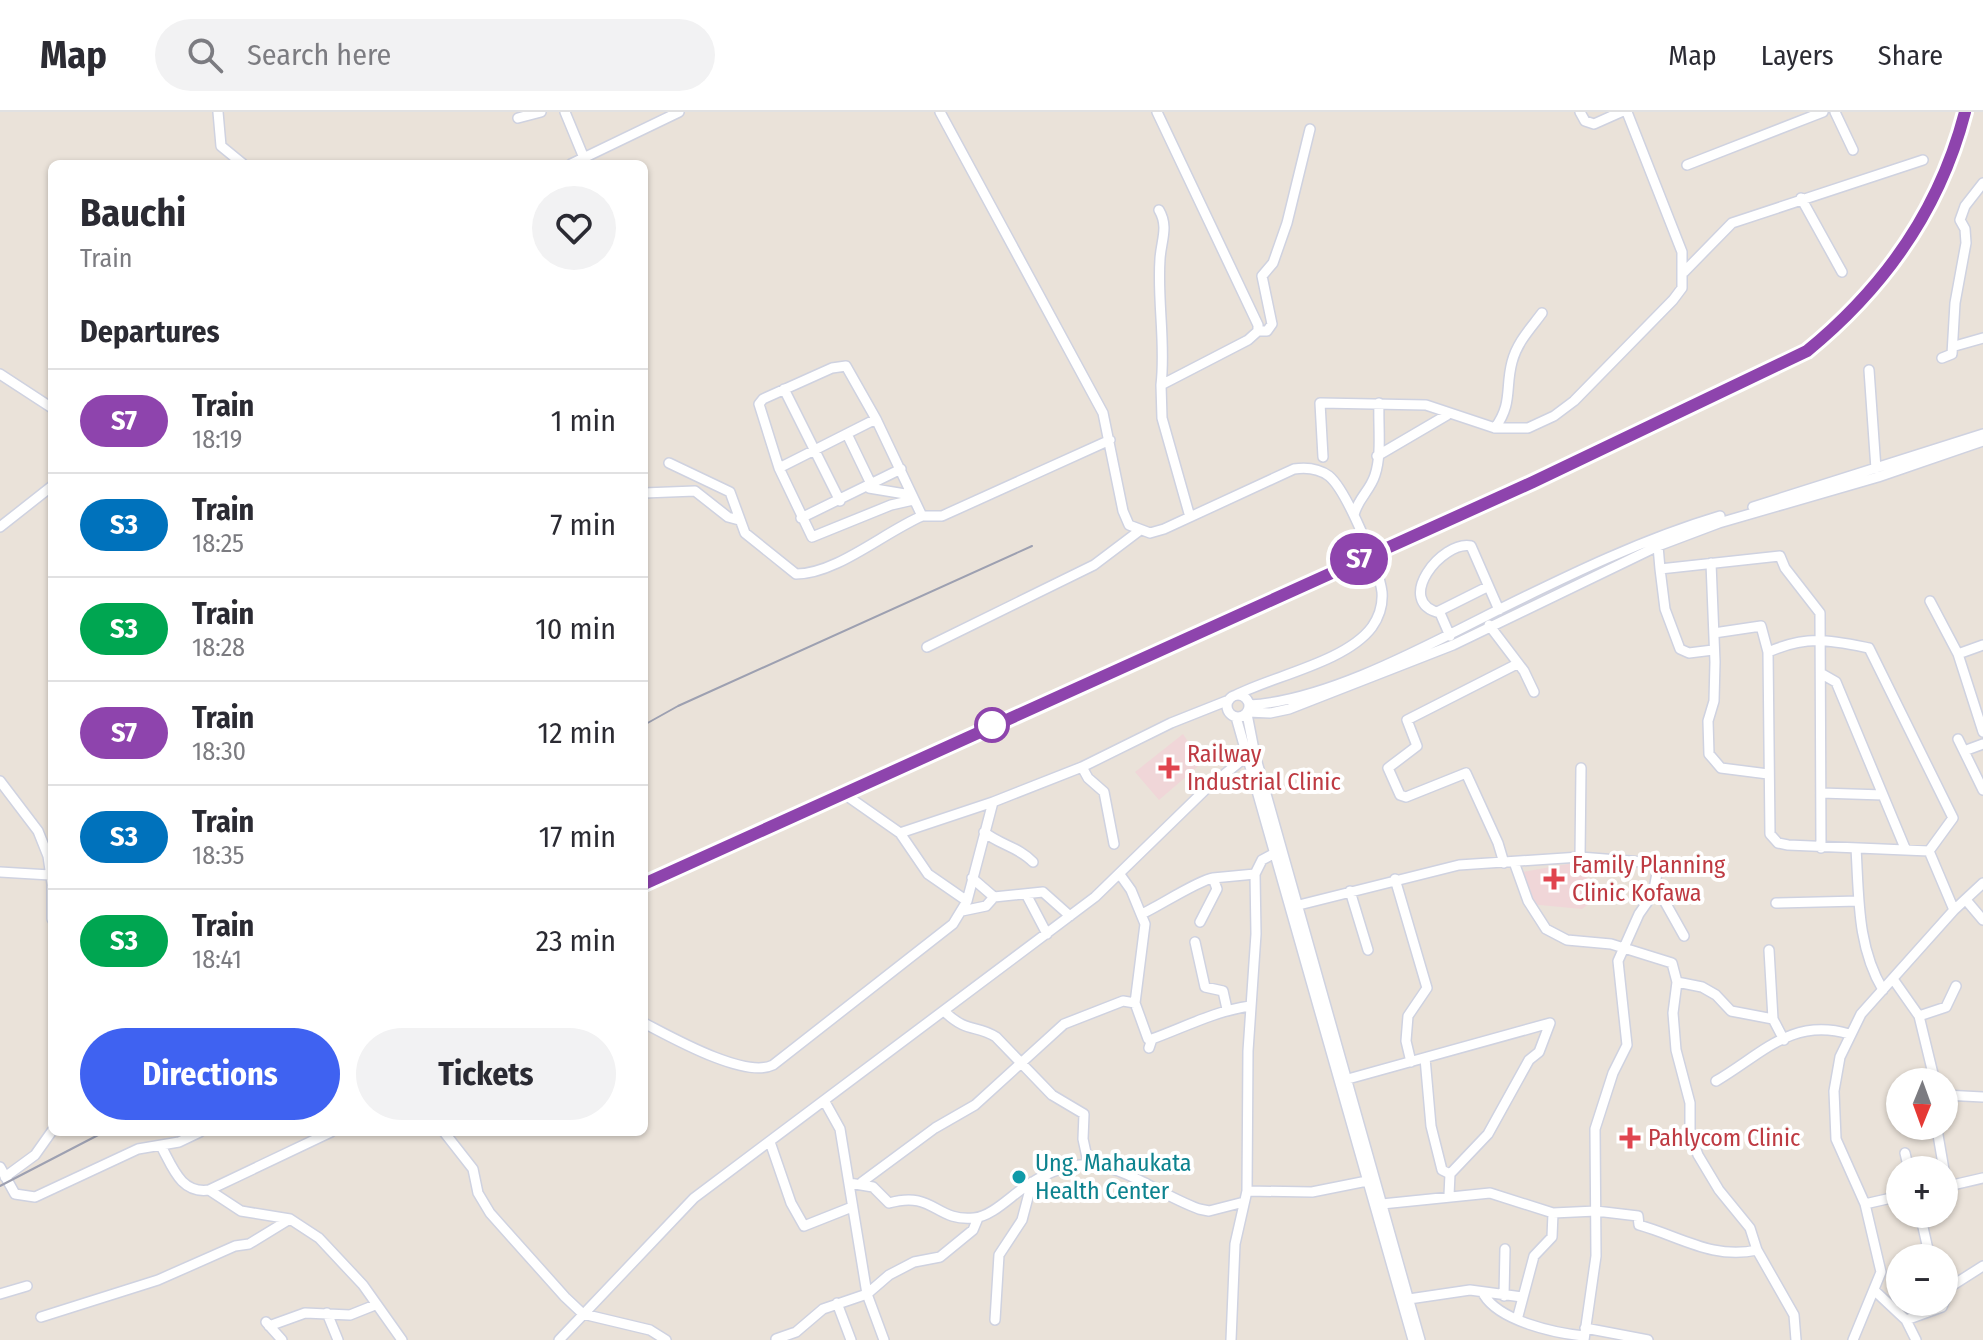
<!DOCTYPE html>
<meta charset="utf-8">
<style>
:root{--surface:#fff;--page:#f2f2f3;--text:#2b2b33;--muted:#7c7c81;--line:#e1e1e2;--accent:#3f62f1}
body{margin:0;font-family:"Fira Sans Condensed",sans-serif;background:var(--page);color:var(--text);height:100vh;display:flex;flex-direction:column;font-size:30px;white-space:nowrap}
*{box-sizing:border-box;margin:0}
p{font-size:26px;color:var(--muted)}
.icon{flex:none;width:44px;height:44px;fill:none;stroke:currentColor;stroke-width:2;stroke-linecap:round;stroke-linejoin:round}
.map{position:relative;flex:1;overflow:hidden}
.drawer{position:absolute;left:48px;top:48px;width:600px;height:976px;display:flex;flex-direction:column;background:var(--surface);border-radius:12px;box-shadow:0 2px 6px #0004}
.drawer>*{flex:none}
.badge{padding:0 16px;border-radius:26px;font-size:28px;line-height:52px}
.needle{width:52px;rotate:181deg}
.buttons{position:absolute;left:1886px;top:956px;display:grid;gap:16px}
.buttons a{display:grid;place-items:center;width:72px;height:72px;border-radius:50%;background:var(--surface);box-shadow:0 2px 6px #0004;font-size:40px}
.map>.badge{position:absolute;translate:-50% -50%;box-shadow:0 0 0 4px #fff}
h2{padding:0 32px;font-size:30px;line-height:72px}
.round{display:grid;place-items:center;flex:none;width:84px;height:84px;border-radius:42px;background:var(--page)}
.head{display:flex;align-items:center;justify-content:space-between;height:136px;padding:0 32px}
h1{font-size:38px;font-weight:700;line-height:60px}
.button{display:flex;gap:16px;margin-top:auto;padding:16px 32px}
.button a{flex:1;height:92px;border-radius:48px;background:var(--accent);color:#fff;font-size:32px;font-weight:700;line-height:92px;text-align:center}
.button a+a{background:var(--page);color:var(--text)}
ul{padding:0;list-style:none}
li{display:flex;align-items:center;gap:24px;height:104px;padding:0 32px;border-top:2px solid var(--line)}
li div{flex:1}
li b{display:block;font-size:30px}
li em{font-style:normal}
li .badge{min-width:88px;font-weight:700;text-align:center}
header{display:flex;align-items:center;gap:48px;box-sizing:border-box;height:112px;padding:0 40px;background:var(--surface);border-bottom:2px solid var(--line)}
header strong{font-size:38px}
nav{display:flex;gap:44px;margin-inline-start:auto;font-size:28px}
.search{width:560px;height:72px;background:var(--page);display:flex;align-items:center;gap:20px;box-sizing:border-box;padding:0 28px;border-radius:44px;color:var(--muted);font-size:30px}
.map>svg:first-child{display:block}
</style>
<header>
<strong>Map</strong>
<div class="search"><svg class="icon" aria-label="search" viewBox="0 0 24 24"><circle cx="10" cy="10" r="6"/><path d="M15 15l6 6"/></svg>Search here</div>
<nav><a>Map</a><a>Layers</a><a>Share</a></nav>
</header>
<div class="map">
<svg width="1983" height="1228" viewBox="0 0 1983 1228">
<rect width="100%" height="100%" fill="#eae2d9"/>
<!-- medical -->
<path fill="#f0d6d8" d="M1183,622l19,29 -43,37 -24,-28z
M1585,749l4,43 -7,5 -53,-5 -7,-32z"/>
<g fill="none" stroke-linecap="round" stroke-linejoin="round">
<!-- minor casing -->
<g stroke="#cfd2e0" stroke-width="12">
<path id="minor" d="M218,0l3,34 22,18
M565,0l19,46
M940,0l163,301 20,98 6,14 21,8 14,-4 130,-60c13,-2 24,-1 35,7 18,15 50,93 53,116 1,13 -3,25 -10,35 -26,35 -99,49 -136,68
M1157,0l101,213v6l-10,9 -87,45 1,33 28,99
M1580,0l5,9 9,3 27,-12
M1835,0l18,38
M518,6l23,-6
M571,52l108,-52
M1687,53l136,-53
M1801,86l41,74
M1159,98c10,17 2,31 1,49 -3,42 6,84 1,126
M1684,160l48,-49 191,-63
M1258,219h9l5,-7 -10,-48 11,-13 14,-40 23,-94
M1955,234l28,-8
M1942,246l10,-4 3,-51 11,-60 -1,-14 -5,-9 5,-14 18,-23
M1869,258l7,99
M0,262l52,34
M784,277l56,112
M1495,316c18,-25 10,-40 17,-66 5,-20 19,-34 30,-49
M847,322l25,52
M1377,344l70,-41
M1323,345l-3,-54 106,2 69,23h33l26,-12 20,-15 99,-101 9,-12v-36l-55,-140
M669,351l61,29 15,41 51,41c40,0 87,-41 126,-58
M779,356l97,-49
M869,376l42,7
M644,381l51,-2 33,26 11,3
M913,388l-22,5 -79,32 -33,-69 -20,-64 4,-5 69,-31 14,-2 30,53 46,97h20l168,-76
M1753,395l230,-73
M1354,403c4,-17 16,-24 21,-40 7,-21 3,-49 4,-72
M801,406l100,-49
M0,415l52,-41
M1658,434l2,23 120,-13 5,12 35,45 1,235
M1711,451l4,99 -1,39 -6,20 1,33 12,14 47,6
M1660,457l5,40 15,40 9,4 24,-3
M1930,489l28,53 25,78
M1439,499l48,-24
M1489,513l35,46 10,21
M1714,521l47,-7 7,26
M1450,524l-10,-23c-47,-11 2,-73 31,-67l28,64
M927,535l167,-82 45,-34
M1958,542l25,-9
M1822,562l14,8 69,166
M1227 594a11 11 0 1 1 22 0a11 11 0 1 1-22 0Z
M1249,593c79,-4 181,-61 251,-96 71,-35 143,-70 220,-93
M1248,600l22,1 19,-4 164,-64 205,-99 61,-23 159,-46 105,-36
M1247,602l8,41 165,585
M1236,605l177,623
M1958,627l25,51
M1964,639l19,-7
M1082,655l6,11 16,14 10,52
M0,669l38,50 10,25 4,28
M1821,681l62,2
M850,686l50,35 28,41 39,27
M984,720c16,13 35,15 49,30
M900,721l93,-31
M1856,736c3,49 1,99 27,142
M1929,739l-141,-6 -10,-2 -8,-9 -2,-182c40,-17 61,-12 101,-4l84,170 -24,33 25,59
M1580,745l1,-89
M1514,750l14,39 18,28 21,11 44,4 61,19 5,19 -4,31 3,37 14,53v30l8,22 21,35 31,38 7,22 37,65 2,25
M1504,751l-6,-20 -32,-70 -60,24 -6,-2 -12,-27 29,-22 -10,-26 110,-56
M0,760l50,3
M1121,764l10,14 14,34 -10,79 13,36
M972,766l22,19
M1395,767l32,109 -19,28 -2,25 5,21
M52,774v33
M1656,774l28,50
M1350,779l18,59
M1026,782l21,40
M1966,788l17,20
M1776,791l83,-2
M1299,793l160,-40 121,-8 75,6 3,5 -5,26 -14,20 -21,47 9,84 -14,28 -18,56 1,127 -12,84
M962,799l24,-5 8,-9 49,-5 27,24
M1142,802c17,-8 57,-34 71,-36
M1200,810l17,-33 -4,-11 42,-4
M1195,830l10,45 18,4 4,18
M1769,838l4,69 11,21
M1893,867l26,37 16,66
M1677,870l25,5 14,8 15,16 42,8
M945,900c23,22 31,12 51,25l56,58 32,19 -1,25 5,23
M1919,904l27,-9 10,-21
M644,911c27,14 101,56 129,42l180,-141 14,-23 26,-99 89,-35 89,-44 58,-23
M1149,936l3,-9c33,-12 63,-28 98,-33
M1425,946l6,68 11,44 8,4
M1348,967l202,-56 -11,29 -10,8 -41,74 -38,40 -1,21
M1716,969c45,-26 75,-64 133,-47
M1944,983l39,2
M825,990l15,27 27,165 17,46
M444,1020l29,37 5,24 12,20 75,84 18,17 67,16 16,10
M1938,1023l9,52
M770,1030l21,61 13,23 48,-19
M161,1034c12,22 20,48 48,44l122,-58
M1905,1041l4,17
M0,1055l15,27 20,3 103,-48 41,-7 21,-10
M5,1065l30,-22 17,-24
M862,1070l73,-54 40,-23 89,-81 59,-23 12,2
M849,1071l24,4 16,16c45,-13 46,19 85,15 20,-2 39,-25 57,-35 70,-44 104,2 168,26l10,2 35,-9
M1944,1075l39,-9
M209,1078l32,21 49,8 29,19 44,47 39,55
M1247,1079l65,1 55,-11
M1382,1092l108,-11 63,20 43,-2 42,5 1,9c40,11 74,35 118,25
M1865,1092l35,-8
M1920,1102l10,44
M1875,1179l31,29 10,20
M0,1182l27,-8
M1484,1183c16,26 70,38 100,41
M1504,1184l1,-47
M1409,1187l61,-9 52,7
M1944,1190l6,-15 33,-21
M837,1191l14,37
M327,1201l11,27
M1518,1204l16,-60 18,-19 1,-24
M41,1205l117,-37 77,-34 14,-2 41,-25
M995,1208l4,-65 23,-35 10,-38
M1906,1208l36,-13 2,-5
M266,1210l16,18
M269,1214l36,-13 45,2 25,-10
M1585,1216l63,12
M776,1227l20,-7 27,-23 44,-15 22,-19 25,-13 26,-5 33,-27 5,-12
M559,1228l135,-142 401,-301 110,-107 42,-34
M1231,1228l4,-96 12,-53 1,-140 8,-117 -1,-60 7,-14 13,-7
M1853,1228l28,-68 -16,-68 -29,-65 -2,-48 6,-34 21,-43 93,-104 29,-27"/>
</g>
<!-- minor -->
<use href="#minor" stroke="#fff" stroke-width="9"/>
<!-- rail -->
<path stroke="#9da0b1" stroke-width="2" d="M644,613l34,-19 354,-160
M644,772l889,-402 274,-131c77,-63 132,-142 158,-239
M0,1074l104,-54"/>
</g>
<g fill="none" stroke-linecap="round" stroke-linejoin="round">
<!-- line casing -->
<g stroke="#fff" stroke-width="18">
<path id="line" d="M644,772l889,-402 274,-131c77,-63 133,-142 158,-239"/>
</g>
<!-- line -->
<use href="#line" stroke="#8e44ad" stroke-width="12"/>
</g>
<!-- markers -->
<circle fill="#fff" stroke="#8e44ad" stroke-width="4" cx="992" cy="613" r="16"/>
<g fill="#e0444e" stroke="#fff" stroke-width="3">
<path d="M1165 644h8v8h8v8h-8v8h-8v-8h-8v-8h8z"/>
<path d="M1550 755h8v8h8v8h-8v8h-8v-8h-8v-8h8z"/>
<path d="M1626 1014h8v8h8v8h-8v8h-8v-8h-8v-8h8z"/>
</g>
<circle fill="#0f9aa8" stroke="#fff" stroke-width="3" cx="1019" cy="1065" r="8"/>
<g text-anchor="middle" stroke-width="8" stroke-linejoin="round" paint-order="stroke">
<!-- health labels -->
<g font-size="24" fill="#be3a42" stroke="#fff" text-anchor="start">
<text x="1187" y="650">Railway<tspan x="1187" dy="28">Industrial Clinic</tspan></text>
<text x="1572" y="761">Family Planning<tspan x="1572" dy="28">Clinic Kofawa</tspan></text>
<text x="1648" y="1034">Pahlycom Clinic</text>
</g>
<!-- culture labels -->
<g font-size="24" fill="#0d838f" stroke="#fff" text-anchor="start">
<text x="1035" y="1059">Ung. Mahaukata<tspan x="1035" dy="28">Health Center</tspan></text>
</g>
</g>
</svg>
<div class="buttons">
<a><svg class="needle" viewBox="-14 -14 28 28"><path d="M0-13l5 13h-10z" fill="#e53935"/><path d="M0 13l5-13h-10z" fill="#7c7c81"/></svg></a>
<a>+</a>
<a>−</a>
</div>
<b class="badge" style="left:1359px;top:447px;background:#8e44ad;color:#fff">S7</b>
<section class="drawer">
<div class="head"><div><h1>Bauchi</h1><p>Train</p></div><a class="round"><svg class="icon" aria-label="heart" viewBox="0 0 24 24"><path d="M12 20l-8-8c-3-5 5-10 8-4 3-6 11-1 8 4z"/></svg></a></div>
<h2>Departures</h2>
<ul>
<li><span class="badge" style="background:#8e44ad;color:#fff">S7</span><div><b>Train</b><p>18:19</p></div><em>1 min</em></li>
<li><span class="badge" style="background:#0072bc;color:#fff">S3</span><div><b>Train</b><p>18:25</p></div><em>7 min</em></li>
<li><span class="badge" style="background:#00a651;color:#fff">S3</span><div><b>Train</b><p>18:28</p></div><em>10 min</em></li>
<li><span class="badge" style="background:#8e44ad;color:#fff">S7</span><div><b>Train</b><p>18:30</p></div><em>12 min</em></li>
<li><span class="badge" style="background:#0072bc;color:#fff">S3</span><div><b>Train</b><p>18:35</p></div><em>17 min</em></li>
<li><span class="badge" style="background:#00a651;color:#fff">S3</span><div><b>Train</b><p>18:41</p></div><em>23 min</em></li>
</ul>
<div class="button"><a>Directions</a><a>Tickets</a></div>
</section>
</div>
